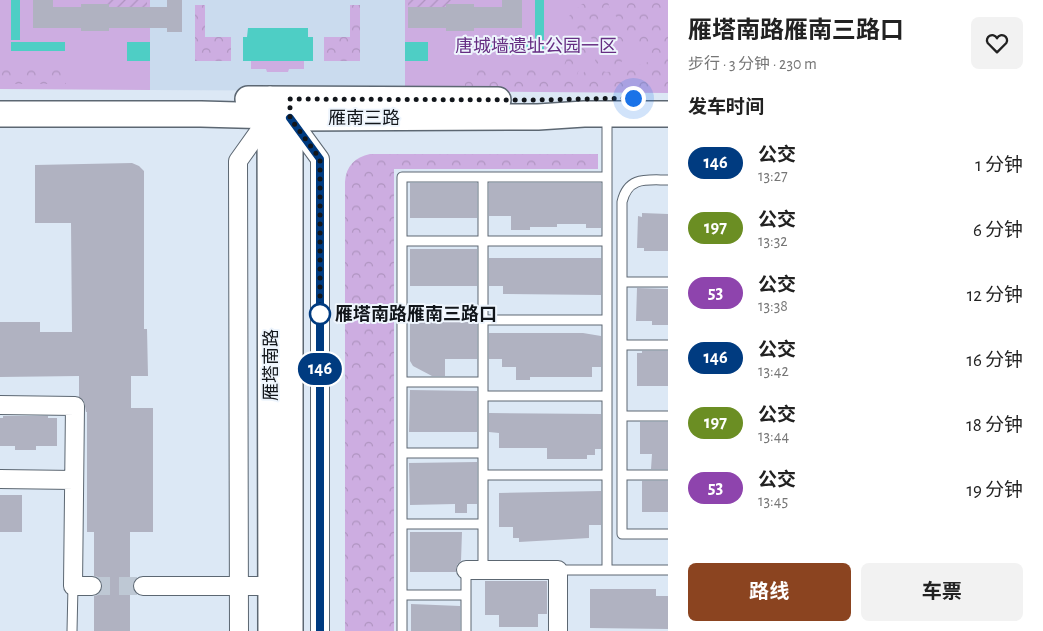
<!DOCTYPE html>
<html lang="zh">
<meta charset="utf-8">
<style>
:root{--surface:#fff;--page:#f2f2f2;--text:#222;--muted:#767676;--accent:#8b4420}
body{margin:0;font-family:"Alegreya Sans","Noto Sans SC",sans-serif;background:var(--page);color:var(--text);height:100vh;display:flex;flex-direction:column;font-size:19px;white-space:nowrap}
*{box-sizing:border-box;margin:0}
p{font-size:16px;color:var(--muted)}
.icon{flex:none;width:28px;height:28px;fill:none;stroke:currentColor;stroke-width:2;stroke-linecap:round;stroke-linejoin:round}
.map{position:relative;flex:1;overflow:hidden}
.side{display:flex;flex-direction:column;background:var(--surface);width:375px}
.side>*{flex:none}
.badge{padding:0 10px;border-radius:16px;font-size:18px;line-height:32px}
.you{position:absolute;width:25px;height:25px;margin:-12px;border:4px solid #fff;border-radius:50%;background:#1a73e8;box-shadow:0 0 0 8px #1a73e833}
.map>.badge{position:absolute;translate:-50% -50%;box-shadow:0 0 0 2px #fff}
h2{padding:0 20px;font-size:19px;line-height:45px}
.round{display:grid;place-items:center;flex:none;width:52px;height:52px;border-radius:8px;background:var(--page)}
.headline{display:flex;align-items:center;justify-content:space-between;height:85px;padding:0 20px}
h1{font-size:24px;font-weight:700;line-height:38px}
.button{display:flex;gap:10px;margin-top:auto;padding:10px 20px}
.button a{flex:1;height:58px;border-radius:8px;background:var(--accent);color:#fff;font-size:20px;font-weight:700;line-height:58px;text-align:center}
.button a+a{background:var(--page);color:var(--text)}
ul{padding:0;list-style:none}
li{display:flex;align-items:center;gap:15px;height:65px;padding:0 20px}
li div{flex:1}
li b{display:block;font-size:19px}
li em{font-style:normal}
li .badge{min-width:55px;font-weight:700;text-align:center}
main{display:flex;flex:1;min-height:0}
.map>svg:first-child{display:block}
</style>
<main>
<div class="map">
<svg width="668" height="631" viewBox="0 0 668 631">
<defs>
<pattern id="forest-crowns" width="20" height="18" patternUnits="userSpaceOnUse" patternTransform="scale(1.25)"><rect width="20" height="18" fill="#cdade1"/><path d="M2 6a3 3 0 1 1 6 0M12 15a3 3 0 1 1 6 0" fill="none" stroke="#af94c0"/></pattern>
<pattern id="garden-furrows" width="10" height="10" patternUnits="userSpaceOnUse" patternTransform="scale(1.25)"><rect width="10" height="10" fill="#cdade1"/><path d="M-1 1l2-2M0 10L10 0M9 11l2-2" fill="none" stroke="#af94c0"/></pattern>
</defs>
<rect width="100%" height="100%" fill="#dce8f5"/>
<!-- built -->
<path fill="#cadbee" d="M150,0h255v91l-255,-1z"/>
<!-- green -->
<path fill="#cdade1" d="M0,0h150v90l-150,-1z
M405,0h263v93l-263,-2z
M251,61h53v8h-15l-1,3h-21l-1,-3h-15z"/>
<!-- forest -->
<path fill="url(#forest-crowns)" d="M598,0h9l1,2c2,6 2,13 5,19 3,8 9,14 11,21 6,22 -10,30 -28,21 -3,-6 1,-13 -2,-20 -5,-14 -21,-13 -27,-23l2,-4 13,-12z
M616,0h10l17,3 14,-2 2,2 2,3 1,14 6,11v18c-5,3 -9,6 -15,5 -16,-3 -47,-38 -37,-54z
M195,5h10v32h26v24h-36z
M350,5h10v56h-36v-24h26z
M568,29c6,1 12,5 17,9 15,15 0,23 -7,34 -2,5 -2,10 -1,15h-112v-17h93c14,-7 7,-25 6,-37z
M668,56v32l-86,-1c-2,-9 0,-15 8,-20l16,5 13,-1z
M0,68h66v16h-66z
M370,154h228v15h-204v462h-49v-449c1,-16 10,-25 25,-28z"/>
<!-- garden -->
<path fill="url(#garden-furrows)" d="M103,0h44v7h-38l-6,-3z
M408,0h44v4l-6,3h-38z"/>
<!-- water -->
<path fill="#4ecec5" d="M11,0h9v40h-9z
M535,0h9v40h-9z
M248,28h60v9h5v24h-70v-24h4z
M11,42h54v9h-54z
M127,42h23v19h-23z
M405,42h23v19h-23z
M490,42h54v9h-54z"/>
<!-- building -->
<path fill="#b0b2c1" d="M33,0h20v7h28v-3h28v3h58v-7h15v32h-15v-4h-58v3h-28v-3h-48z
M502,0h20v28h-48v3h-28v-3h-38v-21h38v-3h28v3h28z
M132,163l7,3 5,5v158h3l1,47h-17v32h22v124h-23v99h-36v-35l4,-1 3,-3 2,-6 -2,-6 -3,-3 -4,-1v-44h-7v-120h-1l-2,-11 -5,-4v-21l-79,1v-55h40v10h32l-1,-109h-36v-58z
M410,183h67v35h-67z
M489,183h112v45h-15v-4h-29v3h-27v3h-19v-14h-22z
M642,213l26,1v37h-24v-3h-7l1,-32 4,1z
M410,249h67v37h-67z
M489,258h112v37l-98,-1v-8h-14z
M637,288l31,1v36h-16v-4h-16z
M410,322h67v37h-32v17h-13l-19,-10 -3,-5z
M489,333h94l18,3v31h-9v10h-62v3h-14v-13h-14v-8h-13z
M642,351h26v35h-31v-33h5z
M410,390l67,1v41h-68z
M489,413l112,1v35h-6v6h-8v4h-40v-11h-48v-15l-10,-1z
M3,416h45v2h9v28h-21v4h-21v-4h-15v-28h3z
M640,422h28v47h-17l1,-15h-12z
M477,462v42h-10v9h-12v-9l-45,1 -1,-42z
M642,481h26v31h-26z
M601,491v34h-12v13l-70,4v-4h-6v-11h-14v-34z
M0,495h22v37h-22z
M410,532h52l-1,29 -4,4 -1,7h-46z
M485,581h62v33h-9v13h-39v-12h-14z
M590,589h66v7h12v33l-78,-1z
M411,604l49,2v25h-49z"/>
<g fill="none" stroke-linecap="round" stroke-linejoin="round">
<!-- street-tunnel -->
<path stroke="#bec8d4" stroke-width="18" stroke-dasharray="18 9" stroke-linecap="butt" d="M92,586h51"/>
<!-- lane casing -->
<g stroke="#5c6772" stroke-width="11">
<path id="lane" d="M607,115v455
M483,177v393
M668,180c-21,0 -40,-4 -46,22v273h46
M402,241h205
M622,282h46
M402,312h81
M483,320h124
M622,345h46
M402,382h81
M483,396h124
M622,416h46
M402,453h81
M483,475h124
M622,475v59h46
M402,524h81
M466,570v61
M558,570h110
M402,595h64
M72,631l1,-45
M402,631v-454h205"/>
</g>
<!-- street casing -->
<g stroke="#5c6772" stroke-width="20">
<path id="street" d="M290,118l30,41v472
M0,405l75,1 -2,180h19
M0,479l74,1
M466,570h92v61
M143,586h128
M239,631l-1,-470 32,-45"/>
</g>
<!-- secondary casing -->
<g stroke="#5c6772" stroke-width="28">
<path id="secondary" d="M248,99l250,1
M270,99l1,532
M290,101v530
M0,114h201l69,2 20,2 248,-1 46,-3h84"/>
</g>
<!-- lane -->
<use href="#lane" stroke="#fff" stroke-width="9"/>
<!-- street -->
<use href="#street" stroke="#fff" stroke-width="18"/>
<!-- secondary -->
<use href="#secondary" stroke="#fff" stroke-width="25"/>
</g>
<g fill="none" stroke-linecap="round" stroke-linejoin="round">
<!-- line casing -->
<g stroke="#fff" stroke-width="11">
<path id="line" d="M290,118l30,41v472"/>
</g>
<!-- line -->
<use href="#line" stroke="#003b80" stroke-width="8"/>
<!-- walk -->
<path stroke="#12161b" stroke-width="5" stroke-dasharray="0 9" d="M320,314v-155l-30,-41v-19l243,1 100,-2"/>
</g>
<!-- markers -->
<circle fill="#fff" stroke="#003b80" stroke-width="2.5" cx="320" cy="314" r="10"/>
<g text-anchor="middle" stroke-width="4" stroke-linejoin="round" paint-order="stroke">
<!-- park labels -->
<g font-size="18" fill="#652d82" stroke="#eef5fd">
<text x="536" y="52">唐城墙遗址公园一区</text>
</g>
<!-- street labels -->
<g font-size="18" fill="#12161b" stroke="#eef5fd">
<text x="364" y="124">雁南三路</text>
<text transform="translate(271 365) rotate(-90)" y="6">雁塔南路</text>
</g>
<!-- stop labels -->
<g font-size="18" font-weight="bold" fill="#12161b" stroke="#eef5fd" text-anchor="start">
<text x="335" y="320">雁塔南路雁南三路口</text>
</g>
</g>
</svg>
<div class="you" style="left:633px;top:98px"></div>
<b class="badge" style="left:320px;top:369px;background:#003b80;color:#fff">146</b>
</div>
<section class="side">
<div class="headline"><div><h1>雁塔南路雁南三路口</h1><p>步行 · 3 分钟 · 230 m</p></div><a class="round"><svg class="icon" aria-label="heart" viewBox="0 0 24 24"><path d="M12 20l-8-8c-3-5 5-10 8-4 3-6 11-1 8 4z"/></svg></a></div>
<h2>发车时间</h2>
<ul>
<li><span class="badge" style="background:#003b80;color:#fff">146</span><div><b>公交</b><p>13:27</p></div><em>1 分钟</em></li>
<li><span class="badge" style="background:#6b8e23;color:#fff">197</span><div><b>公交</b><p>13:32</p></div><em>6 分钟</em></li>
<li><span class="badge" style="background:#8e44ad;color:#fff">53</span><div><b>公交</b><p>13:38</p></div><em>12 分钟</em></li>
<li><span class="badge" style="background:#003b80;color:#fff">146</span><div><b>公交</b><p>13:42</p></div><em>16 分钟</em></li>
<li><span class="badge" style="background:#6b8e23;color:#fff">197</span><div><b>公交</b><p>13:44</p></div><em>18 分钟</em></li>
<li><span class="badge" style="background:#8e44ad;color:#fff">53</span><div><b>公交</b><p>13:45</p></div><em>19 分钟</em></li>
</ul>
<div class="button"><a>路线</a><a>车票</a></div>
</section>
</main>
